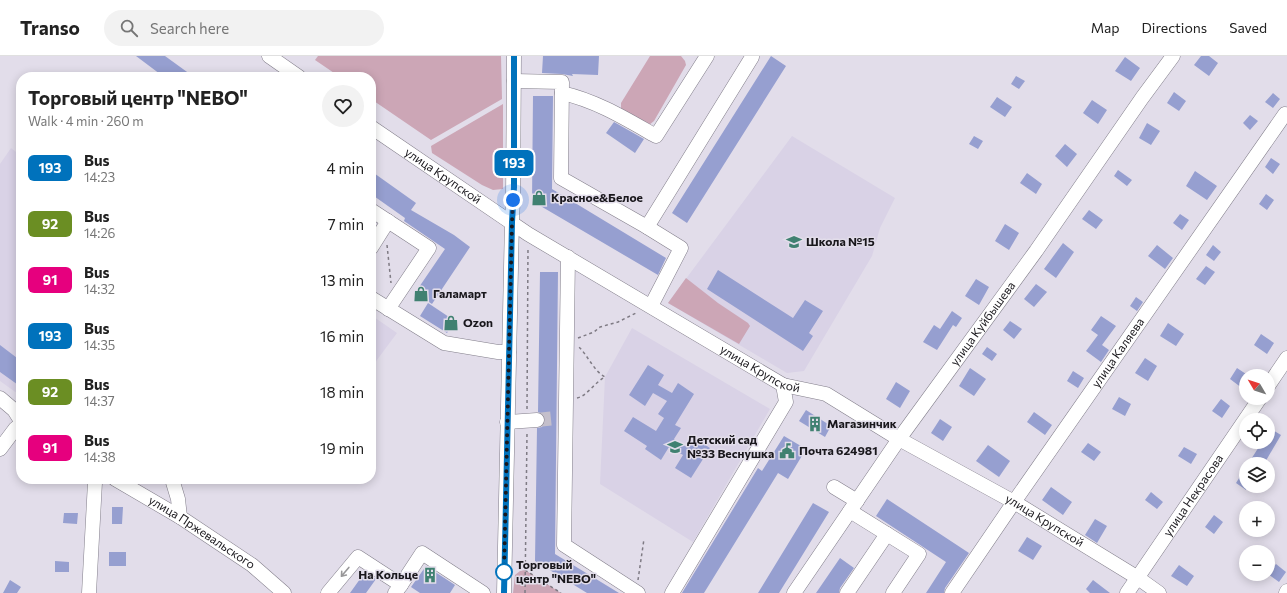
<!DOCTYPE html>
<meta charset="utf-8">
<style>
:root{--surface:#fff;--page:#f2f2f2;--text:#222;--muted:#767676;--line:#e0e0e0}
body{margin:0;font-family:Commissioner,sans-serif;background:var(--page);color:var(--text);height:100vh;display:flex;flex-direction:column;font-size:15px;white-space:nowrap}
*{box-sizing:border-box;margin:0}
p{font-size:13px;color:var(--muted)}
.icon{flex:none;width:22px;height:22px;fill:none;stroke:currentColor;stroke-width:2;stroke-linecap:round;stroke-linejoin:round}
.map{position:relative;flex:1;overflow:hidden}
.panel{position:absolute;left:16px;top:16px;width:360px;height:412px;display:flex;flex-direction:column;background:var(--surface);border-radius:16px;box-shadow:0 2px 10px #0003}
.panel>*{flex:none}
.badge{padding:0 8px;border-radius:6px;font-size:14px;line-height:26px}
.needle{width:26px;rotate:309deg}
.tools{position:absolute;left:1239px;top:313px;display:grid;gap:8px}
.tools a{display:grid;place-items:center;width:36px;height:36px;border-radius:50%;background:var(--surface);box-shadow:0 2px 10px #0003;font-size:20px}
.you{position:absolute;width:20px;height:20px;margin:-10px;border:3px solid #fff;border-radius:50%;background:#1a73e8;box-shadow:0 0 0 6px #1a73e833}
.map>.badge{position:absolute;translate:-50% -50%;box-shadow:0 0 0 2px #fff}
.round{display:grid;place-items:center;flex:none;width:42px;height:42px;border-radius:21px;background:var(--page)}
.head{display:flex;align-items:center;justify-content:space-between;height:68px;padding:0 12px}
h1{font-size:19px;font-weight:700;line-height:30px}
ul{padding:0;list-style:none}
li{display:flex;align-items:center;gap:12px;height:56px;padding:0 12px}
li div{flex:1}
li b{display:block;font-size:15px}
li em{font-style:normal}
li .badge{min-width:44px;font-weight:700;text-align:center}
header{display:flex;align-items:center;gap:24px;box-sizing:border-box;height:56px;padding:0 20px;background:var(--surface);border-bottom:1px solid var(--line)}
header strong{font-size:19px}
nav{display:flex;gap:22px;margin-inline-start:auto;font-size:14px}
.search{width:280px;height:36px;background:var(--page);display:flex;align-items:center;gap:10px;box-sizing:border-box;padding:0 14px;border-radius:22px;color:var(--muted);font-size:15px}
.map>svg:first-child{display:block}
</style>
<header>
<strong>Transo</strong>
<div class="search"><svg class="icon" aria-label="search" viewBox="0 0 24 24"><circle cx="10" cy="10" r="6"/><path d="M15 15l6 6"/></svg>Search here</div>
<nav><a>Map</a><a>Directions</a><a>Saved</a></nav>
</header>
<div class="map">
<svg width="1287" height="537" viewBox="0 0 1287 537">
<rect width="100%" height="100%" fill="#e2ddea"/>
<!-- built -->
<path fill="#d9d2e6" d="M792,80l103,62 -15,30 -8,28 -68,115 -17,2 -119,-70z
M11,92l10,8v240l-21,-15v-217z
M371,259l26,18 -26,35z
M632,272l138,81 -77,133 -93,-58 5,-107z"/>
<!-- green -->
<path fill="#cca6b6" d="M318,0h183l1,43 -71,41 -60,-41v-22h-31l-25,-17z
M650,0h31l4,5 1,4 -32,56 -5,4 -28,-16v-6z
M503,48v85l-10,1 -11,-5 -50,-32 -1,-7z
M686,222l32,25 30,20 2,3 -11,18 -71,-41z
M525,514l36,23h-48l2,-18 5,-4z"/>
<!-- building -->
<path fill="#969fd0" d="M136,0h29l29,21h-30z
M543,0h56l-1,19 -26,-1 1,2 -11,-2 -20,-1z
M771,0l15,10 -99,157 -15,-10z
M1201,0h8l9,7 -9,13 -15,-11z
M1125,1l15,11 -9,13 -16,-10z
M1016,20l9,5 -6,8 -8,-5z
M1174,36l12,9 -7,10 -12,-8z
M1273,37l7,6 -7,9 -8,-6z
M533,40h20l-1,93 114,69 -8,17 -126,-74z
M997,41l15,10 -7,10 -15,-10z
M1092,44l15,10 -9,14 -15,-11z
M1250,59l8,6 -8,9 -7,-7z
M614,66l30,17 -9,14 -29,-20z
M1147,67l13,8 -9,14 -12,-7z
M974,80l9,5 -5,8 -9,-5z
M1065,88l12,10 -10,13 -12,-11z
M1271,102l9,6 -7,10 -8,-7z
M1118,114l14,10 -5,6 -13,-10z
M371,115l45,32 -5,7 43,25 16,12 -38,57 -17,-11 30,-44 -41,-28 1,-3 -34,-24z
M1195,115l22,15 -10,14 -21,-14z
M1027,117l15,11 -6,10 -16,-11z
M1266,138l8,6 -7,10 -8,-6z
M1089,154l14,10 -7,9 -14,-10z
M1180,158l9,6 -7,10 -9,-7z
M1005,168l14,9 -10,17 -14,-9z
M1063,187l11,9 -18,26 -12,-9z
M1157,189l16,13 -8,11 -17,-13z
M1213,189l8,7 -7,9 -8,-6z
M1206,210l9,6 -10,13 -9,-6z
M718,214l75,48 12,-18 18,11 -14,22 4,3 -10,15 -96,-62z
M540,216h18l-3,282 64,39h-32l-52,-32 2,-133 5,-1 3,-7 -1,-5 -6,-3z
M976,223l13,8 -10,18 -14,-9z
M1036,228l11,8 -13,15 -10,-8z
M1136,241l7,5 -6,9 -7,-5z
M428,247l27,18 -8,12 -27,-17z
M952,255l10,7 -6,9 -3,-2 -16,25 -14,-8 11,-17 6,4z
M1101,260l15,10 -14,19 7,5 -8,12 -15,-11 12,-16 -7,-5z
M1010,265l12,8 -8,10 -11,-9z
M1168,267l16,11 -8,12 -16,-10z
M1261,278l13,9 -7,11 -13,-9z
M0,289l21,16v26l-21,-15z
M987,291l10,7 -5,7 -10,-7z
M1145,302l12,8 -9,15 -13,-8z
M648,309l16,10 -6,10 14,8 6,-10 16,11 -19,31 6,3 -7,11 13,8 6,-10 17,11 -19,30 -16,-10 8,-13 -14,-8 -8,13 -16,-11 2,-3 -23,-15 9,-14 23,14 8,-13 -6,-4 9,-13 -14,-8 -8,13 -16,-11z
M970,312l16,11 -12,17 -15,-10z
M1237,312l9,6v8l-4,6 -12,-9z
M1073,315l11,7 -6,10 -11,-7z
M896,326l14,9 -10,17 -14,-9z
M1119,341l12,7 -6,12 -13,-7z
M1221,343l9,7 -8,12 -10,-7z
M806,354l25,16 -6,11 -26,-16z
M1034,356l18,13 -7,10 -18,-13z
M940,363l12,8 -9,14 -12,-8z
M1271,373l10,6 -17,29h-16l14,-22h6v-9z
M784,380l22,13 -18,30 -10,-6 -74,120h-22l76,-125 4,3z
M1088,387l13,9 -7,9 -13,-9z
M988,389l22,16 -11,16 -23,-16z
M1184,391l13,7 -6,10 -13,-8z
M1246,411v23l-10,-7z
M1051,431l21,15 -9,13 -21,-15z
M1151,436l12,10 -6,7 -12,-9z
M887,443l82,54 -24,35 -1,5h-18l20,-31 -70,-46z
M813,447l16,9 -50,81h-21z
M112,451h11l-1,17h-10z
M64,457h14l-1,11 -14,-1z
M1214,459l9,7 -9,12 -9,-7z
M1095,463l12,7 -10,17 -12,-8z
M1027,481l15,9 -9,14 -15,-9z
M109,496h17v14h-17z
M840,502l14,10 -14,20 -1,5h-23z
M55,505l14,1v10h-14z
M1276,508l10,8 -7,10 -11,-8z
M1179,509l15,11 -7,10 -16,-10z
M426,510l29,19 -5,8h-30l-9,-6z
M365,516l11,7 -10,14h-16z
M10,524l11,7 -4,6h-14z
M1093,524l17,13h-20l-4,-4z"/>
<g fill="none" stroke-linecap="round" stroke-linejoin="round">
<!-- minor-tunnel -->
<path stroke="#c4bfcb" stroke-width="14" stroke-dasharray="14 7" stroke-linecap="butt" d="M537,364l19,-2"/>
<!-- minor casing -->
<g stroke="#827e8a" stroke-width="15">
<g id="minor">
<path d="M269,0l30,21"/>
<path d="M514,25l48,1 -1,96 86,49"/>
<path d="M562,37c35,8 64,26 94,43l51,-80"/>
<path id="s1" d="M371,71l157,107 255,151 43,9 73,45 115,63 124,76 21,15"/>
<path d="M371,154l58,38 -41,61"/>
<path d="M371,192l17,-27"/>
<path d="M568,201l-4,288 74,48"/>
<path d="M371,242l73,45 54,9h11"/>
<path d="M651,250l30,-58 -34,-21 105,-170"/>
<path d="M1268,330l19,-28"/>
<path d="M0,342l14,12 7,11"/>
<path d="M507,366l30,-2"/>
<path d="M0,393l15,-20 6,-5"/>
<path id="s2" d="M115,423l65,38 72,48 32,28"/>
<path d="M172,423l6,20 2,18"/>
<path d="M834,431l23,14"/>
<path d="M850,455l69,43 -26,39"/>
<path d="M401,529l21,-32 61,40"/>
<path d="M89,537l6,-111 2,-3"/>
<path d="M328,537l30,-36 43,28 -6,8"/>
<path d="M504,537l8,-372 1,-21 1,-144"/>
<path d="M672,537l114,-191 -3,-17"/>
<path id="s3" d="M794,537l105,-154 137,-188 106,-153 31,-42"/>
<path d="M847,537l40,-59"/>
<path id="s4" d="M952,537l62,-91 271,-388"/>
<path id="s5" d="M1127,537l133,-195"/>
<path d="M1286,537l1,-2"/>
</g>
</g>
<!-- path -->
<path stroke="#7f7b84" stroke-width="1.5" stroke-dasharray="3 3" stroke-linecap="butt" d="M387,189l4,38
M578,282l16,-6 6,-5 18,-5 20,-10
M577,342c10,-2 17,-15 28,-21 -11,-6 -17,-21 -26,-30
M527,353l1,-162
M525,514l36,23
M638,524l6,-41
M525,537l2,-160"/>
<!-- minor -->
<use href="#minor" stroke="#fff" stroke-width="14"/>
</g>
<!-- one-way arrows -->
<defs><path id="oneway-shaft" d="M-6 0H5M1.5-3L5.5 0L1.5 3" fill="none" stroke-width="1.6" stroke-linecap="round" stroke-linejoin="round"/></defs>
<use stroke="#989799" href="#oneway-shaft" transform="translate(345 516) rotate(130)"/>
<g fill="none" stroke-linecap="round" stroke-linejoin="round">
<!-- line casing -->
<g stroke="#fff" stroke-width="9">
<path id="line" d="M504,537l8,-371 2,-35v-131"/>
</g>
<!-- line -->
<use href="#line" stroke="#0072bc" stroke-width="6"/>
<!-- walk -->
<path stroke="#19171c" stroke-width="4" stroke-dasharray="0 7.2" d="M504,516l8,-350 1,-22"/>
</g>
<!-- icons -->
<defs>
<g id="shop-bare" transform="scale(1.2)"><path d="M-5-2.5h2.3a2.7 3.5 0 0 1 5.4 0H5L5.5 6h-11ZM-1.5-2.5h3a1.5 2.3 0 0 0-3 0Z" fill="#408171" stroke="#e2ddea" stroke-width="2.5" paint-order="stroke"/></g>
<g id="school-bare" transform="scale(1.2)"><path d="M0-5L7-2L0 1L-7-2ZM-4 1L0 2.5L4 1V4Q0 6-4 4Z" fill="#408171" stroke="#e2ddea" stroke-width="2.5" paint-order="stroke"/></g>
<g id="building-bare" transform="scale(1.2)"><path d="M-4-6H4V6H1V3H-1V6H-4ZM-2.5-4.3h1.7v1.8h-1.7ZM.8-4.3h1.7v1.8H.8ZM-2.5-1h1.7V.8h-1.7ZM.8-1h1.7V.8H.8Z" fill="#408171" stroke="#e2ddea" stroke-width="2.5" paint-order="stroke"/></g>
<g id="civic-bare" transform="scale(1.2)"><path d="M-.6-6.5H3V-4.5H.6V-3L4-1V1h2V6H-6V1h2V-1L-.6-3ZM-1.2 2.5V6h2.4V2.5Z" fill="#408171" stroke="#e2ddea" stroke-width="2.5" paint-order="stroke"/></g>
</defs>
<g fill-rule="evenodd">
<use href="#shop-bare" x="539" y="142"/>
<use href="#school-bare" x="794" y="186"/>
<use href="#shop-bare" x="421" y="238"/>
<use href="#shop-bare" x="451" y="267"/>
<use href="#building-bare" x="815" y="368"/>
<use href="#school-bare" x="675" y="391"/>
<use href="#civic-bare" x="787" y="395"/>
<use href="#building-bare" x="430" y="519"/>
</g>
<!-- markers -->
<circle fill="#fff" stroke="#0072bc" stroke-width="2" cx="504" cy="516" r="8"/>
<g text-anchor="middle" stroke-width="3" stroke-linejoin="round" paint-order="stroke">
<!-- street labels -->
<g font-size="12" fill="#19171c" stroke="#e2ddea">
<text dy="4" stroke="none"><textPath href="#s1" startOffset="87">улица Крупской</textPath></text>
<text dy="4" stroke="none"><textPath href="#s3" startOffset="329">улица Куйбышева</textPath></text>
<text dy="4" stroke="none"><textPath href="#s4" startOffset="292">улица Каляева</textPath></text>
<text dy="4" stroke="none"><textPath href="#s1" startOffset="459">улица Крупской</textPath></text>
<text dy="4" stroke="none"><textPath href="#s5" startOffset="118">улица Некрасова</textPath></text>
<text dy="4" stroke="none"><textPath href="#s1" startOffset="783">улица Крупской</textPath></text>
<text dy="4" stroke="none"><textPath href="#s2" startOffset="102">улица Пржевальского</textPath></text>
</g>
<!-- poi labels -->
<g font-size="12" font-weight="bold" fill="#19171c" stroke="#e2ddea" text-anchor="start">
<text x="551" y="146">Красное&amp;Белое</text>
<text x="806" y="190">Школа №15</text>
<text x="433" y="242">Галамарт</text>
<text x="463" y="271">Ozon</text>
<text x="827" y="372">Магазинчик</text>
<text x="687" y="388">Детский сад<tspan x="687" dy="14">№33 Веснушка</tspan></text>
<text x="799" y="399">Почта 624981</text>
<text x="418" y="523" text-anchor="end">На Кольце</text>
</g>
<!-- stop labels -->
<g font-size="12" font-weight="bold" fill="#19171c" stroke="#e2ddea" text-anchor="start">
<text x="516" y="513">Торговый<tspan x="516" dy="14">центр "NEBO"</tspan></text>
</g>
</g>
</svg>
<div class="tools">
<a><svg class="needle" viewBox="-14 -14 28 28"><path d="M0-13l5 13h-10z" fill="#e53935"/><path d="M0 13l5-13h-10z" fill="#767676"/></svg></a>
<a><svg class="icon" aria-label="locate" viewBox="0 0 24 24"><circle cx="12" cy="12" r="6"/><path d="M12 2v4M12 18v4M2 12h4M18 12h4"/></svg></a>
<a><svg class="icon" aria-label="layers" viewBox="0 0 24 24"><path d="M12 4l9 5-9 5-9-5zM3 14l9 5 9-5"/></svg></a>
<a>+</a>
<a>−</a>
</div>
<div class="you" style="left:513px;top:144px"></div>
<b class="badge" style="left:514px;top:107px;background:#0072bc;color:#fff">193</b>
<section class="panel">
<div class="head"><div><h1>Торговый центр &quot;NEBO&quot;</h1><p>Walk · 4 min · 260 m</p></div><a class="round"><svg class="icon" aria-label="heart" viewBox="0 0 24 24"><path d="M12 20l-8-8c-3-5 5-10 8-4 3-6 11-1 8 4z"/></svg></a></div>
<ul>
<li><span class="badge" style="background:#0072bc;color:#fff">193</span><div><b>Bus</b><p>14:23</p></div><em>4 min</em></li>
<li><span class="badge" style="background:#6b8e23;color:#fff">92</span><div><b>Bus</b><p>14:26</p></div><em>7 min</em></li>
<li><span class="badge" style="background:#e6007e;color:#fff">91</span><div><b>Bus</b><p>14:32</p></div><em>13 min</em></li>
<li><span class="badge" style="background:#0072bc;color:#fff">193</span><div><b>Bus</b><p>14:35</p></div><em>16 min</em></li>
<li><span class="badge" style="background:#6b8e23;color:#fff">92</span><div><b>Bus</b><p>14:37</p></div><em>18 min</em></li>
<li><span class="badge" style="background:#e6007e;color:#fff">91</span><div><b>Bus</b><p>14:38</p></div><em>19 min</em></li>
</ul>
</section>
</div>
